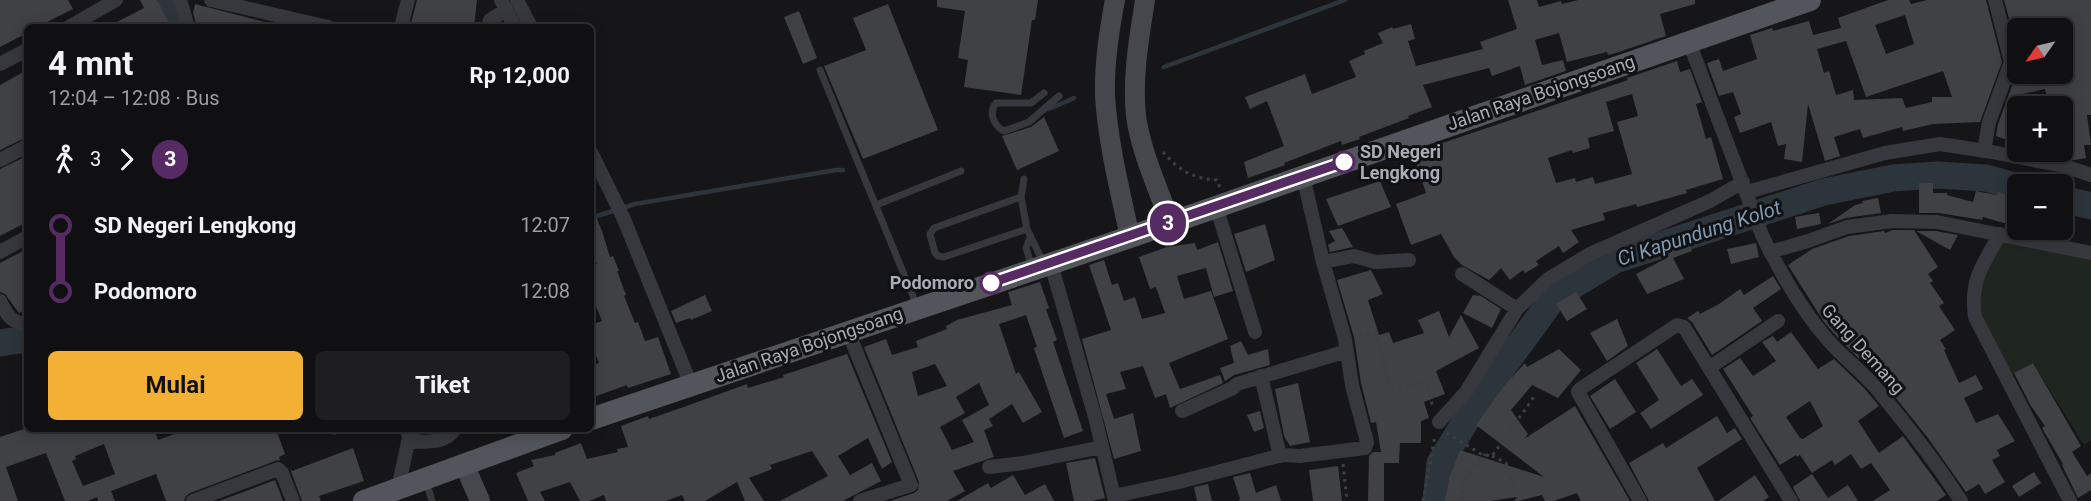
<!DOCTYPE html>
<html lang="id">
<meta charset="utf-8">
<style>
:root{--surface:#101012;--page:#1e1e20;--text:#f1f3f6;--muted:#9c9d9f;--line:#303032;--accent:#f2b134}
body{margin:0;font-family:Roboto,sans-serif;background:var(--page);color:var(--text);height:100vh;display:flex;flex-direction:column;font-size:22px;white-space:nowrap}
*{box-sizing:border-box;margin:0}
p{font-size:20px;color:var(--muted)}
.icon{flex:none;width:33px;height:33px;fill:none;stroke:currentColor;stroke-width:2;stroke-linecap:round;stroke-linejoin:round}
.map{position:relative;flex:1;overflow:hidden}
.drawer{position:absolute;left:24px;top:24px;width:570px;height:408px;display:flex;flex-direction:column;background:var(--surface);border-radius:9px;box-shadow:0 3px 15px #0003,0 0 0 2px var(--line)}
.drawer>*{flex:none}
.badge{padding:0 12px;border-radius:20px;font-size:21px;line-height:39px}
.needle{width:39px;rotate:236deg}
.tools{position:absolute;left:2007px;top:18px;display:grid;gap:12px}
.tools a{display:grid;place-items:center;width:66px;height:66px;border-radius:9px;background:var(--surface);box-shadow:0 3px 15px #0003,0 0 0 2px var(--line);font-size:30px}
.map>.badge{position:absolute;translate:-50% -50%;box-shadow:0 0 0 3px #fff}
.legs{display:flex;align-items:center;gap:9px;height:66px;padding:0 24px;font-size:20px}
.legs p{margin-inline-start:auto}
.headline{display:flex;align-items:center;justify-content:space-between;height:102px;padding:0 24px}
h1{font-size:33px;font-weight:700;line-height:45px}
.primary-button{display:flex;gap:12px;margin-top:auto;padding:12px 24px}
.primary-button a{flex:1;height:69px;border-radius:9px;background:var(--accent);color:#111;font-size:24px;font-weight:700;line-height:69px;text-align:center}
.primary-button a+a{background:var(--page);color:var(--text)}
ul{padding:0 24px;list-style:none}
li{display:flex;align-items:center;gap:21px;height:66px;font-size:22px}
li i{display:grid;place-items:center;width:9px;height:100%;margin:0 8px;background:currentColor}
li i::after{content:'';width:15px;height:15px;margin:-8px;border:4px solid;border-radius:50%;background:var(--surface)}
li p{margin-inline-start:auto}
li:first-child i{background:linear-gradient(#0000 50%,currentColor 0)}
li:last-child i{background:linear-gradient(currentColor 50%,#0000 0)}
.map>svg:first-child{display:block}
</style>
<div class="map">
<svg width="2091" height="501" viewBox="0 0 2091 501">
<rect width="100%" height="100%" fill="#161618"/>
<!-- green -->
<path fill="#1e261f" d="M2004,239l87,19v182l-7,5 -51,-82 -23,12c-11,-20 -34,-54 -33,-77 0,-20 17,-42 27,-59z"/>
<g fill="none" stroke-linecap="round" stroke-linejoin="round">
<!-- stream -->
<path stroke="#2c353c" stroke-width="4.5" d="M1164,67l181,-67
M1049,109l25,-11
M591,218l44,-14 201,-34h7"/>
<!-- river -->
<path stroke="#2c353c" stroke-width="27" d="M171,0l6,27
M2062,199l29,7
M0,343l27,-4
M1436,501l4,-38 38,-62 76,-104 61,-37 209,-68 69,-14 44,-3 49,3 32,9"/>
</g>
<!-- building -->
<path fill="#404145" fill-rule="evenodd" d="M0,0h68l5,9 -36,18h-10v6l-27,14z
M140,0h17l14,27h-64l37,-19z
M417,0h60l-3,27h-64z
M937,0h101l-3,20h-3l-11,75 -57,-8 4,-27 -10,-2 7,-47 -28,-4z
M1508,0h29l2,7 22,-6 1,3 16,-4h117v4l-35,10 6,22 -47,16 -11,3 -1,-3 -40,10 -8,-29 -24,7 7,25 21,-5 3,11 -41,14 -5,-19 -28,10 -3,-8 -66,17 9,22 -24,9 1,2 -50,19 1,2 -18,6 -1,-4 -57,22 1,2 -37,13 -4,-16 40,-16 -17,-45 -17,8 -5,-12 60,-23 7,20 44,-17 -7,-16 16,-7 -1,-3 19,-8 -5,-10 14,-6 1,2 18,-5 4,15 -7,2 8,25 67,-17 -3,-7 37,-13z
M1888,0h21l2,4 16,-4h59l16,62 -22,60 -47,2 -30,7 -1,-4 -39,11 -3,-9 -26,8 6,19 -15,5 -17,-57 -6,58 -18,-3 2,-15 -8,2 -7,-24 -31,11 -6,-16 7,-3 -8,-22 -14,4 -12,-33 12,-4 4,12 34,-12 -7,-24 22,-7 1,3 36,-10 4,14 28,-7 -3,-10zM1905,15l9,29 -28,10 -11,-29zM1846,41l20,56 77,-26 9,26h-20v5l-26,6 -4,-10 -48,2 -1,-10 -17,5 -7,-24 -5,2 -7,-24z
M2004,0h87v115h-4l4,30h-7l2,13 -12,2 -8,-3 -1,-9h-3v-42h-12l-2,-12h-2l-1,-5 -27,6v49l-22,-8 2,-12 20,-54v4h44v-46h-44v23z
M195,4l74,19v4h-72l-4,-14z
M888,4l50,126 -75,29 -39,-93 42,-16 -13,-32z
M799,11l18,47 -14,6 -19,-47z
M1677,61l3,11 10,-3 12,33 -6,2 10,35 5,-2 12,42 -37,11 1,3 -50,14 -1,-3 -33,9 2,7 -34,10 8,12 -16,11 -4,-7 -23,15 3,4 -14,8 -2,-3 -13,10 -9,-12 -12,12 -27,-15 -8,-8 -13,-23 -30,11 -15,-41 30,-11 -13,-40 215,-73 -1,-2zM1632,94l6,22 -21,6 15,52 -37,10 -2,-7 -17,5 -1,-4 -19,5 -8,-25 24,-8 1,3 17,-5 -2,-10 26,-7 -8,-29z
M27,70v67l-27,13v-65z
M1044,117l15,34 -42,19 -15,-34 29,-9z
M27,156v66l-27,14v-67z
M1380,181l11,26 -53,19 -12,-27z
M1919,183h14v10h14v2l26,7 3,-11 20,4 2,-3 16,5 -4,13 8,3v14l-35,-10 -1,3 -43,-7h-20z
M1878,198l3,15 -35,5 -18,6 27,-19 8,-2 -1,-2z
M591,205l11,26 8,26 3,-1 6,15h-2l9,24 -2,1 11,27 3,-1 7,19 13,-4 13,37 -43,14 -1,-3 -36,13v-32l8,-3 -8,-21v-17l11,-4 -11,-27v-28l6,-2 -6,-14z
M1819,213l2,11 -24,5 -2,-12z
M1265,224l10,36 -29,12 -12,-38z
M1342,228l11,19 -23,5 -2,-7 7,-4 -6,-10z
M1893,230h21l24,37 -10,7 5,7 -3,2 14,20 -5,3 16,24 -15,10 6,9 -2,1 15,33 17,-8 7,14 -19,9 12,25 22,-9 17,27 -18,9 3,6 -8,4 13,22 -20,12 -6,-10 -13,8 -38,-54 -45,-56 -44,-43 -15,-17 -36,-57 24,-16 37,-13 35,-5 1,2z
M1916,231h20l22,4 -8,15z
M1688,239l4,12 -19,7 11,21 -37,15 -11,-20 29,-15 -4,-10z
M1218,242l15,49 -19,6 -8,-29 -29,8 7,23 27,-8 17,48 -59,24 11,26 40,-14 3,8 -53,25 -4,-14 -11,4 -12,-32 -23,6 6,17 -20,5 8,25 19,-6 8,38 -27,8 -32,-120 29,-9 -22,-65 15,-5 8,25 6,-2 6,18 11,-4 7,22 23,-6 -9,-26 -6,2 -11,-32 28,-10 28,-4 2,7z
M1756,243l3,14 -28,7 -4,-15z
M27,249v60l-8,4 -14,-19 -5,-2v-29z
M1371,270l12,24 -15,6 11,35 10,-3 4,11 31,-10 -6,-13 21,-9 10,26 12,-22 18,33 -43,23 9,23 -21,8 5,16 -8,3v22h-21l-1,20h-15v38h-16l1,-45 4,-4h8l-5,-30 -5,1 -10,-40 -7,-46 -17,-57z
M1773,276l8,13 -28,19 9,13 -50,34 -20,-33 -5,-4 11,-7 2,3 19,-10 21,-15 4,6z
M1040,282l9,26 -3,1 11,31 -4,2 30,89 -19,7 -30,-90 3,-1 -11,-32 -27,9 17,50 3,-2 23,40 -19,11 -11,-19 -23,15 4,7 -9,4 10,27 -41,14 12,20 -18,10h-57l24,-8 4,-3 1,-8 -55,-135 22,-8 6,16 26,-8 -2,-6 31,-12 -1,-3 11,-6 55,-15 -4,-13zM935,364l12,22 -29,10 -6,-24zM979,383l10,22 -27,15 12,22 -22,8 -12,-23 25,-14 -9,-16z
M1576,292l11,17 -20,12 -11,-17z
M705,295l7,16 -21,9 -1,-2 -14,5 -5,-12z
M1473,295l8,1 20,13 -9,19 -29,-15z
M1617,319l11,27 -21,15 -17,-28z
M1791,332l27,37 16,-10 30,29 15,18 -21,15 21,32 24,-17 43,59 -9,6h-64l17,-11 -19,-27 -10,6 -10,-15 -16,11 -3,-5 -20,13 -12,-18 -3,2 -1,-2 -16,10 -30,-47 3,-2 -30,-47 17,-11 13,18 23,-15 -14,-19 11,-6 4,6zM1810,401l13,25 -20,13 -3,-1 -14,-21z
M1241,341l7,14 20,-6 2,16 -36,10 -9,6 -5,-13 14,-5 -4,-17z
M1559,349l22,21 -23,28 -26,-13 -21,25 17,24 -4,5 51,-33 55,95h-49l-4,-8 -23,8h-9l-3,-6 -24,6 -1,-4 -27,4h-45l4,-22 11,-29 84,27 -68,-52 28,-39 21,-23 2,4z
M1657,349l24,37 11,-7 11,16 -52,34 -11,-16 19,-13 -23,-37z
M847,354l45,108 -10,7 -14,-31 -30,18 12,19 22,-12 9,18 -38,20h-63l48,-25 -16,-25 -42,14 2,4 -23,9 15,23h-19l-8,-19 -32,19h-20l-3,-6 -16,6h-60l-2,-6 -15,6h-9l-10,-19 -30,10 5,9h-17l-12,-28 18,-7 -3,-6 24,-5v-2l26,-10 6,16 31,-7 -1,-3 11,-2 -7,-21 27,-10 1,3 32,-11 66,-24 1,4 36,-11 -1,-2z
M2033,363l48,83 -9,6 15,24 4,-3v17l-13,8 -16,-33 1,-1 -21,-36 3,-2 -14,-20 -17,-33z
M1615,379l21,33 -26,17 -20,-33z
M1298,383l12,59 -20,4 -6,-10 -9,-47z
M1260,411l4,17 -10,4 -7,-17z
M1717,416l10,17 8,-5 7,11 -45,29 18,33h-66l-20,-38 34,-20 3,5z
M24,429h28l2,5 14,-5h86l4,11 30,-11h88l9,25 -6,3 1,3 -5,1 -85,32 -4,3 -2,5h-18l-10,-27 -45,17 4,10h-17l-1,-4 -9,4h-23l-19,-48 -40,14 12,34h-18v-64zM104,444l11,30 -32,12 -11,-25 4,-2 -1,-3z
M353,448l11,33 -45,15 2,5h-19l-12,-32 2,2z
M1095,458l10,40 -13,3h-18l-8,-38z
M1338,466l4,35h-29l-4,-31z
M2034,472l7,11 -22,14 -7,-11z
M1250,473l6,20 20,-8 5,16h-43l2,-2 -7,-22z
M1812,474l16,24 20,-13 10,16h-58l-7,-14z
M1013,475l12,20 20,-11 9,17h-97l31,-18 3,5z
M1755,475l14,22 -6,4h-45z
M275,480l8,21h-64z
M1208,484l4,17h-15l-3,-14z"/>
<g fill="none" stroke-linecap="round" stroke-linejoin="round">
<!-- path -->
<path stroke="#3d3f44" stroke-width="3" stroke-dasharray="3 4.5" stroke-linecap="butt" d="M1163,152c15,18 31,27 54,28l3,8
M1359,336l17,-3 14,54 4,2 28,-6 5,5 6,19
M1447,433l34,21 11,2 42,-59
M1492,456l14,7 11,38
M1343,464l4,37
M1423,501l12,-65
M1463,501c-2,-28 7,-27 22,-47"/>
<!-- lane -->
<path stroke="#37383d" stroke-width="7" d="M820,70l97,236
M1044,93l-13,10h-35c-8,10 -2,23 8,28l25,-9 30,-26
M1024,179l-3,18 6,32 17,35
M1021,197l-87,31 -4,6 5,19 3,3 6,1 83,-28
M876,205l85,-34
M1030,238l-4,10 6,19
M333,429l1,2
M402,429l6,13
M426,481l6,20"/>
<!-- street -->
<path stroke="#37383d" stroke-width="14" d="M180,0l8,27
M211,0l117,27
M501,0l14,27
M517,0l14,27
M69,27l47,-27
M401,27l7,-27
M488,27l2,-7 16,-10
M1689,42l73,193c18,37 38,73 65,104 15,18 34,31 49,49 30,36 60,74 85,113
M0,64l27,-14
M1984,151l5,-29 22,-60 -16,-62
M591,152l32,65 68,168
M0,160l27,-14
M1747,192l138,-39 55,-9 52,8 72,14 27,9
M1216,206l39,126
M2000,234c-18,32 -30,46 -25,83l95,184
M0,252l27,-15
M1770,252l38,-11 39,-14 45,-6 45,1 154,31
M1323,262l31,-6 21,6 34,-2
M1051,264l44,153 20,84
M1462,274l55,35
M0,301c7,14 11,22 27,23
M848,332l63,153 -51,16
M1709,368l69,-47
M1261,376l19,80
M1182,411l51,-23 4,-4 110,-33
M1439,422l27,-30 51,-83 31,-30 42,-25 120,-53 33,-19
M408,442c18,-1 36,3 47,-13
M989,467l34,-4 79,-16
M398,489l10,-47 7,-13
M1114,496l65,-14 103,-27 18,1 65,-8 2,-6 -15,-57 -7,-46 -22,-77 -20,-86
M193,501l85,-32 4,4 11,28
M1640,501l-62,-109 2,-3 97,-64 7,2 107,174"/>
<!-- secondary -->
<path stroke="#45474d" stroke-width="20" d="M1115,0c-6,31 -11,65 -10,96 3,47 15,95 25,141
M1145,0c-6,39 -13,77 -9,116 5,36 22,72 34,106
M464,464l16,37"/>
<!-- primary -->
<path stroke="#53555c" stroke-width="22" d="M591,419l539,-182 680,-237
M364,501l198,-72"/>
</g>
<g fill="none" stroke-linecap="round" stroke-linejoin="round">
<!-- line-1 casing -->
<g stroke="#fff" stroke-width="14">
<path id="line-1" d="M991,283l353,-121"/>
</g>
<!-- line-1 -->
<use href="#line-1" stroke="#562b63" stroke-width="9"/>
</g>
<!-- markers -->
<g fill="#fff" stroke="#562b63" stroke-width="3">
<circle cx="1344" cy="162" r="10"/>
<circle cx="991" cy="283" r="10"/>
</g>
<g text-anchor="middle" stroke-width="6" stroke-linejoin="round" paint-order="stroke">
<!-- street labels -->
<g font-size="18" fill="#a8adb8" stroke="#111113">
<text transform="translate(1541 93) rotate(-19)" y="6">Jalan Raya Bojongsoang</text>
<text transform="translate(809 345) rotate(-19)" y="6">Jalan Raya Bojongsoang</text>
<text transform="translate(1863 349) rotate(48)" y="6">Gang Demang</text>
</g>
<!-- stop labels -->
<g font-size="18" font-weight="bold" fill="#a8adb8" stroke="#111113" text-anchor="start">
<text x="1360" y="158">SD Negeri<tspan x="1360" dy="21">Lengkong</tspan></text>
<text x="974" y="289" text-anchor="end">Podomoro</text>
</g>
<!-- water labels -->
<g font-size="20" font-style="italic" fill="#7f9bb3" stroke="#111113">
<text transform="translate(1699 233) rotate(-18)" y="7">Ci Kapundung Kolot</text>
</g>
</g>
</svg>
<div class="tools">
<a><svg class="needle" viewBox="-14 -14 28 28"><path d="M0-13l5 13h-10z" fill="#e53935"/><path d="M0 13l5-13h-10z" fill="#9c9d9f"/></svg></a>
<a>+</a>
<a>−</a>
</div>
<b class="badge" style="left:1168px;top:223px;background:#562b63;color:#fff">3</b>
<section class="drawer">
<div class="headline"><div><h1>4 mnt</h1><p>12:04 – 12:08 · Bus</p></div><b>Rp 12,000</b></div>
<div class="legs"><svg class="icon" aria-label="walk" viewBox="0 0 24 24"><circle cx="13" cy="4" r="2"/><path d="M13 8l-2 6 4 7M11 14l-3 7M7 12l3-4h3l4 4"/></svg>3<svg class="icon" aria-label="forward" viewBox="0 0 24 24"><path d="M9 5l7 7-7 7"/></svg><b class="badge" style="background:#562b63;color:#fff">3</b></div>
<ul>
<li><i style="color:#562b63"></i><b>SD Negeri Lengkong</b><p>12:07</p></li>
<li><i style="color:#562b63"></i><b>Podomoro</b><p>12:08</p></li>
</ul>
<div class="primary-button"><a>Mulai</a><a>Tiket</a></div>
</section>
</div>
